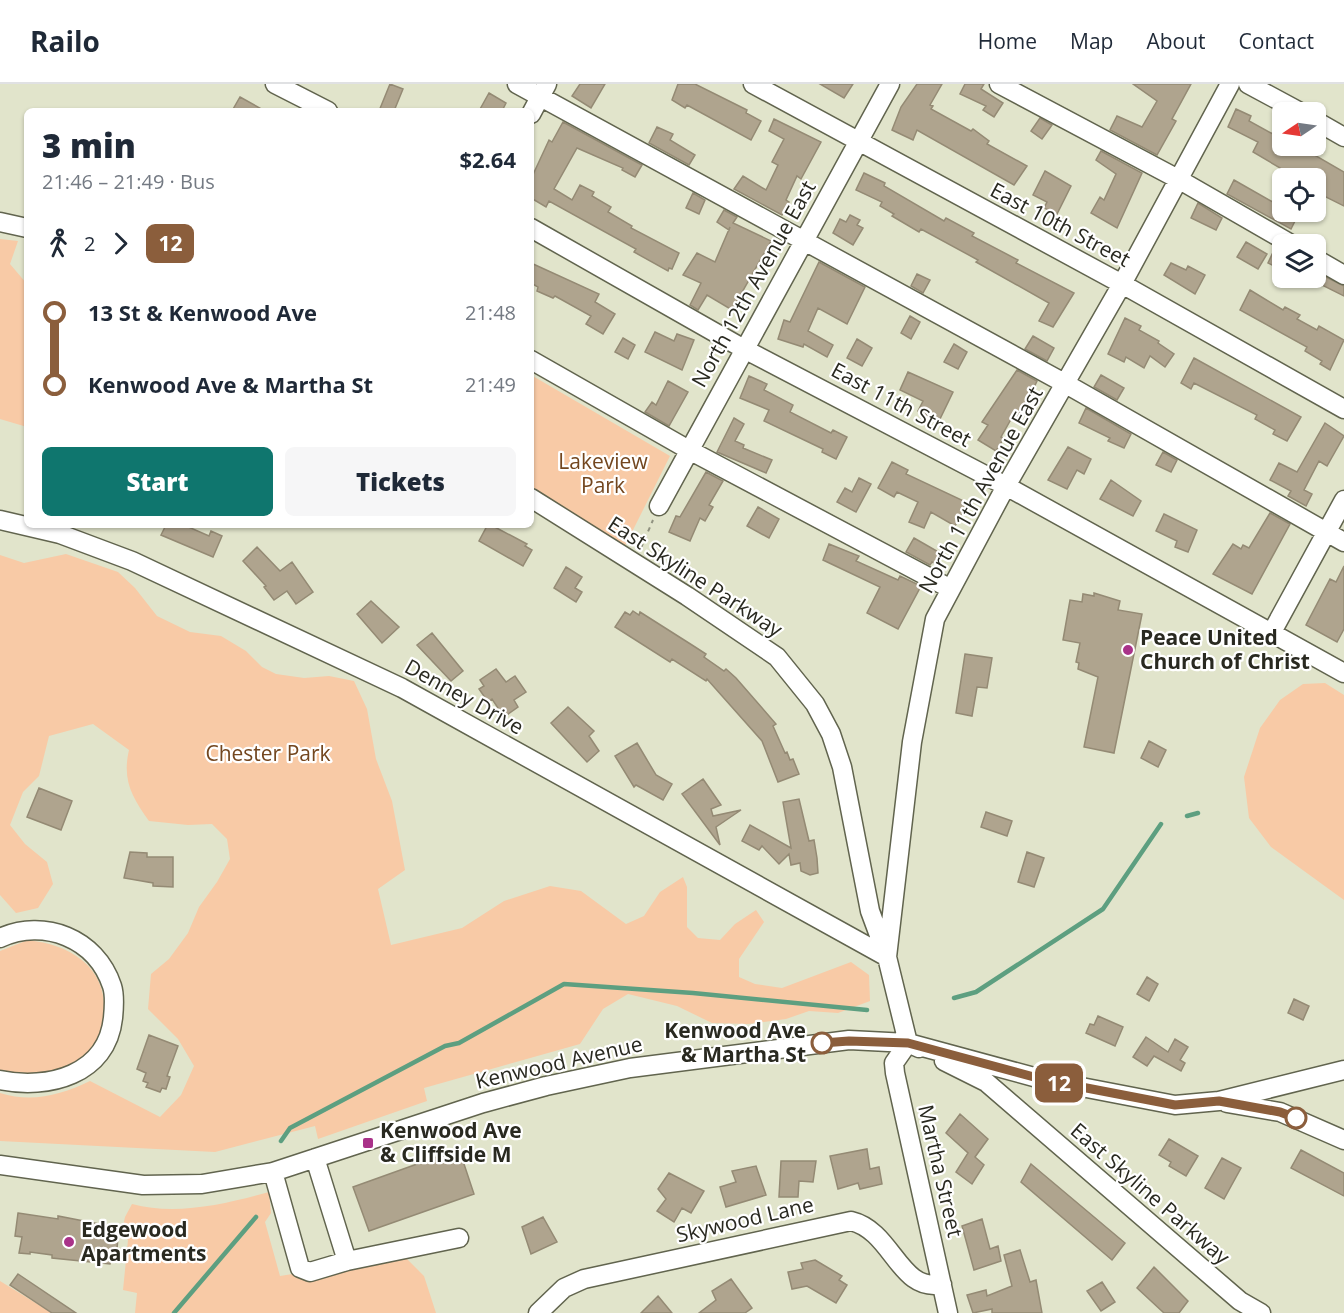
<!DOCTYPE html>
<meta charset="utf-8">
<style>
:root{--surface:#fff;--page:#f6f6f7;--text:#1f2937;--muted:#747a83;--line:#e0e1e3;--accent:#0f766e}
body{margin:0;font-family:"Open Sans",sans-serif;background:var(--page);color:var(--text);height:100vh;display:flex;flex-direction:column;font-size:22px;white-space:nowrap}
*{box-sizing:border-box;margin:0}
p{font-size:20px;color:var(--muted)}
.icon{flex:none;width:33px;height:33px;fill:none;stroke:currentColor;stroke-width:2;stroke-linecap:round;stroke-linejoin:round}
.map{position:relative;flex:1;overflow:hidden}
.sheet{position:absolute;left:24px;top:24px;width:510px;height:420px;display:flex;flex-direction:column;background:var(--surface);border-radius:9px;box-shadow:0 2px 4px #0004}
.sheet>*{flex:none}
.badge{padding:0 12px;border-radius:9px;font-size:21px;line-height:39px}
.needle{width:39px;rotate:257deg}
.fabs{position:absolute;left:1272px;top:18px;display:grid;gap:12px}
.fabs a{display:grid;place-items:center;width:54px;height:54px;border-radius:9px;background:var(--surface);box-shadow:0 2px 4px #0004;font-size:30px}
.map>.badge{position:absolute;translate:-50% -50%;box-shadow:0 0 0 3px #fff}
.legs{display:flex;align-items:center;gap:9px;height:66px;padding:0 18px;font-size:20px}
.legs p{margin-inline-start:auto}
.summary{display:flex;align-items:center;justify-content:space-between;height:102px;padding:0 18px}
h1{font-size:33px;font-weight:800;line-height:45px}
.primary-button{display:flex;gap:12px;margin-top:auto;padding:12px 18px}
.primary-button a{flex:1;height:69px;border-radius:9px;background:var(--accent);color:#fff;font-size:24px;font-weight:800;line-height:69px;text-align:center}
.primary-button a+a{background:var(--page);color:var(--text)}
ul{padding:0 18px;list-style:none}
li{display:flex;align-items:center;gap:21px;height:72px;font-size:22px}
li i{display:grid;place-items:center;width:9px;height:100%;margin:0 8px;background:currentColor}
li i::after{content:'';width:15px;height:15px;margin:-8px;border:4px solid;border-radius:50%;background:var(--surface)}
li p{margin-inline-start:auto}
li:first-child i{background:linear-gradient(#0000 50%,currentColor 0)}
li:last-child i{background:linear-gradient(currentColor 50%,#0000 0)}
header{display:flex;align-items:center;gap:36px;box-sizing:border-box;height:84px;padding:0 30px;background:var(--surface);border-bottom:2px solid var(--line)}
header strong{font-size:28px}
nav{display:flex;gap:33px;margin-inline-start:auto;font-size:21px}
.map>svg:first-child{display:block}
</style>
<header>
<strong>Railo</strong>
<nav><a>Home</a><a>Map</a><a>About</a><a>Contact</a></nav>
</header>
<div class="map">
<svg width="1344" height="1229" viewBox="0 0 1344 1229">
<rect width="100%" height="100%" fill="#e1e4cb"/>
<!-- green -->
<path fill="#f8caa6" d="M0,155l18,2 -8,23 17,20v143l-27,-8z
M531,291l139,81 -45,90 -94,-60z
M66,470l52,18 17,16 22,28 33,16 31,4 25,15 16,16 14,7 28,4 25,-2 25,5 13,28 9,50 16,42 13,69 -27,19 13,56 71,-17 42,-27 46,-15 31,5 45,33 18,-8 16,-24 23,-15 4,10v40l11,11 22,2 15,-16 21,-14 8,12 -25,37v18l16,7 27,4 69,-26 18,13 1,26 -32,12 -29,-2 -23,8 -38,5 -36,-1 -35,-17 -49,-12 -25,15 -23,35 -156,44 3,13 -109,38 -3,-13 -100,26 -215,-11v-48c32,10 61,2 90,-12l70,36 21,-22 13,-29 -16,-27 -30,-30 3,-35 18,-15 19,-26 11,-26 18,-25 13,-23 -3,-20 -15,-15 -24,1 -39,-4c-17,-24 -27,-41 -20,-71l-36,-26 -44,12 -10,40 -16,16 -13,33 15,19 22,18 6,22 -15,24 -22,5 -16,-18v-340l24,8z
M1325,599l19,12v205l-73,-53 -22,-29 -5,-41 16,-49 20,-28 23,-16z
M28,856c21,3 38,7 55,21 35,29 25,90 -16,108 -6,2 -14,7 -21,8 -15,1 -31,-3 -46,-5v-121z
M269,1108l2,21 -6,9 15,54 124,-20 20,20 12,37h-301l2,-20 -14,-3 5,-50 -6,-9 3,-14 7,-13c44,12 94,0 137,-12z
M0,1197l52,32h-52z"/>
<g fill="none" stroke-linecap="round" stroke-linejoin="round">
<!-- stream -->
<path stroke="#5d9f80" stroke-width="4.5" d="M1187,732l11,-3
M954,914l22,-6 127,-83 58,-85
M281,1057l9,-13 155,-82 14,-3 105,-59 129,9 174,17
M174,1229l82,-96"/>
</g>
<!-- building -->
<path fill="#afa48e" stroke="#948a74" stroke-width="1.5" d="M390,0l13,5 -9,22h-15z
M580,0h25l-14,24 -19,-12z
M678,0h17l52,26 -1,3 15,8 -10,19 -64,-35 -2,3 -13,-8z
M820,0h33l-9,14z
M917,0h25l-12,21 3,1 -2,3 40,22 2,-2 16,12 -2,3 40,22 -13,19 -97,-55 -4,10 -21,-10 9,-23z
M965,0h19l-3,5 22,14 -9,14 -11,-7 3,-4 -26,-12z
M1133,0h58l-19,35 4,2 -19,34 -47,-25 7,-14 25,11 15,-26z
M489,9l17,10 -4,8h-23z
M240,13l25,14h-33z
M1236,25l15,7 -2,5 33,18v7h17l45,26v34l-28,-14v-14h-19l-44,-26 5,-10 -30,-15z
M1040,34l12,7 -10,14 -11,-8z
M774,35l47,23 -20,37 -4,-3 -11,24 3,2 -7,13 -48,-26 9,-13 23,14 12,-25 -6,-3 12,-23 -15,-8z
M563,38l79,43 -7,12 -13,-7 1,-2 -46,-20 -23,41 18,11 8,-15 14,7 -2,4 19,11 -3,5 24,14 -1,2 48,25 -7,16 -3,-1 -1,3 -34,-19 2,-3 -87,-48 -3,6 -15,-9v-19l18,-39 3,2z
M657,43l16,7 -3,6 25,15 -6,10 -40,-22z
M1101,67l41,22 -25,55 -26,-15 9,-16 4,3 12,-26 -20,-14z
M1045,87l26,15 -14,28 -13,-6 3,-6 -14,-7z
M864,89l21,10 -1,3 60,35 2,-3 28,15 -2,3 46,24 -2,3 58,30 -21,34 -14,-6 10,-18 -73,-41 2,-2 -57,-31 -2,3 -27,-16 2,-2 -14,-8 2,-4 -26,-12z
M1234,96l44,25 4,7 15,5 -6,12 -64,-35z
M693,109l12,7 -6,14 -13,-6z
M1198,119l24,15 -6,12 -25,-12z
M724,126l13,7 -4,6 38,18 -39,69 -25,-15 -9,15 -8,-5 11,-22 -18,-8 14,-22 18,9 15,-35 -1,3 -12,-8z
M850,131l10,5 -3,5 6,3 -10,17 -20,-12 7,-14 6,3z
M1246,158l21,12 -9,15 -21,-12z
M1275,164l7,4v18l-14,-7z
M819,178l46,25 -18,37 -29,-16 -10,23 25,14 -6,12 -23,-13 -1,3 -25,-8 6,-19 6,2z
M531,179l68,31 -4,8 20,12 -12,20 -17,-10 5,-8 -36,-20 -2,2 -16,-7 1,-4 -7,-4z
M1171,179l15,7 2,-4 17,9 -10,19 -31,-19z
M1316,188l28,14v10l-28,-14z
M917,190l13,6 -7,13 -12,-7z
M1250,206l33,20 2,-3 15,8 -3,4 20,11 2,-4 25,14 -14,30 -10,-6 2,-3 -17,-10 2,-4 -67,-37z
M910,232l10,6 -9,17 -10,-6z
M1125,234l16,8 -2,4 20,11 -1,2 16,11 -9,13 -15,-11 -6,12 -18,-11 -2,5 -16,-8z
M655,248l19,9 3,-7 17,6 -12,30 -37,-18z
M1033,252l21,12 -7,13 -22,-12z
M623,254l12,7 -7,14 -13,-7z
M857,255l15,9 -10,18 -15,-8z
M954,260l13,8 -9,17 -14,-7z
M1194,274l107,59 -14,24 -14,-7 2,-4 -20,-11 2,-4 -63,-32 -3,6 -10,-6z
M1017,286l20,11 -9,19 -11,16 -3,-2 -13,23 3,1 -8,13 -18,-11 10,-15 -6,-3z
M908,288l45,20 -14,29 -21,-10 5,-10 -23,-11z
M1101,291l23,13 -7,12 -23,-13z
M749,292l18,8 -3,6 29,15 -3,7 41,21 2,-3 14,7 -11,22 -14,-7 1,-3 -59,-28 5,-11 -29,-12z
M668,297l20,11 -19,34 -24,-14 7,-10 4,3z
M1086,324l45,26 -7,14 -16,-7 2,-3 -31,-15z
M734,334l10,6 -9,17 9,4 -1,3 29,12 -6,13 -49,-21z
M1325,339l19,13 -17,30 -8,-5 -15,29 8,4 -6,12 -18,-10 3,-5 -21,-11 9,-17 18,9z
M1068,363l23,12 -7,15 -7,-4 -10,19 -19,-9z
M1163,368l14,8 -6,12 -15,-7z
M892,378l16,8 -2,4 62,29 -13,23 -24,-14 -7,16 -15,-6 9,-20 -21,-10 -3,5 -16,-9z
M706,388l17,9 -14,24 4,2 -8,14 -5,-3 -10,23 -21,-9 7,-16 4,1z
M859,394l12,6 -15,28 -19,-10 8,-14 7,4z
M1111,396l30,21 -8,15 -33,-17z
M758,423l21,12 -10,19 -22,-12z
M1270,429l20,11 -38,70 -39,-20 20,-30 8,5 2,-4 6,3z
M1164,430l33,16 -9,22 -13,-5 2,-6 -21,-10z
M166,441h18l25,11 2,-5 11,5 -9,21 -52,-22z
M491,441l36,19 -2,2 7,4 -9,16 -44,-25 8,-15z
M914,454l28,16 -6,10 -4,-2 -2,3 -24,-13z
M829,460l30,12 -3,5 42,19 2,-4 21,10 -23,43 -31,-16 13,-26 -57,-27z
M257,463l23,24 12,-9 21,30 -17,12 -9,-13 -13,9 -10,-13 2,-1 -23,-25z
M1344,482v63l-7,13 -31,-17 24,-46 6,3z
M566,483l16,10 -7,11 7,4 -6,10 -22,-14z
M1094,509l26,8 -2,9 24,4 -28,139 -30,-6 14,-70 -20,-8 1,-6 -3,-1 4,-19 -17,-3 7,-40 12,2 1,-8 11,2z
M371,517l28,26 -17,16 -25,-29z
M633,527l6,4 1,-3 52,33 14,9 -2,3 20,14 2,-2 10,9 40,46 -3,2 12,27 2,-1 3,8 3,-1 6,15 -21,8 -16,-41 -55,-62 -1,2 -34,-22 -2,3 -55,-35 10,-15 5,3z
M432,549l31,38 -12,10 -34,-36z
M965,570l27,4 -5,30 -10,-1 -5,29 -16,-3z
M496,585l10,13 9,-6 11,16 -12,8 4,7 -14,10 -12,-18 -4,3 -9,-13 5,-3 -4,-6z
M568,623l26,24 -5,5 10,15 -12,11 -36,-39z
M1149,657l17,9 -8,17 -17,-9z
M637,659l19,32 16,9 -9,16 -27,-15 -2,2 -19,-31z
M703,695l18,26 -10,4 2,7 28,-6 -25,17 4,18 -38,-51z
M39,704l33,13 -11,29 -34,-13z
M799,715l10,42 5,-1 3,18 1,15 -8,2 -9,-4 -1,-8 -9,2 -2,-11 -10,10 -17,-18 -3,4 -17,-9 8,-16 41,23 -8,-46z
M986,728l26,9 -5,15 -26,-9z
M130,768l17,1v4h26v30l-20,-1v-3l-29,-5z
M1027,768l17,6 -10,29 -16,-5z
M1147,893l11,7 -9,17 -12,-7z
M1294,915l15,7 -6,14 -15,-7z
M1098,932l25,11 -8,19 -29,-13 4,-9 4,1z
M149,951l29,11 -11,30 3,1 -4,12 -4,-1 -2,4 -14,-5 2,-4 -5,-2 3,-8 -9,-4z
M1146,953l22,15 7,-13 13,8 -8,13 5,3 -4,8 -27,-15 -7,10 -14,-9z
M960,1030l28,25 -13,18 9,8 -12,19 -16,-12 12,-19 -22,-20z
M1169,1055l29,17 -12,20 -17,-10 2,-4 -12,-7z
M459,1065l15,45 -105,37 -16,-44z
M867,1065l3,20 9,-2 3,17 -22,5 -2,-6 -20,6 -8,-33z
M1301,1066l43,23v23l-53,-28z
M1222,1074l19,10 -17,31 -19,-11z
M781,1077h35l-3,21 -14,-1 -1,16h-19z
M1031,1080l94,79 -13,17 -91,-78z
M756,1082l10,29 -40,12 -6,-20 16,-5 -4,-11z
M669,1089l35,18 -13,22 -9,-5 -8,14 -17,-11 9,-12 -8,-10z
M18,1129l40,6v-3l57,11 -2,9 5,1 -1,12 -5,-1 -2,16 -58,-6v-3l-22,-3v2l-11,-1 3,-16 -7,-1z
M543,1133l14,25 -26,12 -9,-27z
M982,1135l8,30 8,-3 3,15 -27,9 -12,-44z
M1020,1166l10,32 6,-2 6,33h-50v-4l-19,4 -6,-18 19,-5 1,6 25,-10 -8,-31z
M815,1176l27,16 -3,4 8,5 -11,18 -29,-17 -15,3 -4,-17 15,-3 -2,-6z
M1154,1183l34,34 -9,12h-15l-27,-25z
M18,1190l58,39h-24l-42,-28z
M731,1195l21,29 -7,5h-46l17,-13 -4,-9z
M1102,1198l13,20 -14,9 -14,-20z
M658,1212l14,17h-31z"/>
<g fill="none" stroke-linecap="round" stroke-linejoin="round">
<!-- minor casing -->
<g stroke="#61644e" stroke-width="21">
<path id="minor" d="M275,0l53,27
M517,0l549,300 278,158
M753,0l369,200 222,125
M999,0l179,95 113,65
M1248,0l52,28
M531,30l16,-30
M1316,37l28,16
M0,138l27,6
M531,144l213,121 262,137 338,187
M1316,175l28,16
M531,276l158,90 262,139
M531,414l156,98 90,61 38,47 16,30 11,33 28,144 17,46 21,86 11,5
M659,422l231,-422
M0,436l60,14 72,27 270,127 485,269 25,-215 23,-123 71,-133 116,-202 108,-200
M1272,548l72,-132
M0,854c44,-20 96,0 112,48 3,9 2,22 1,32 -6,57 -65,72 -113,62
M908,959l-14,20 1,10 53,240
M944,977l42,21 254,219 21,12
M1227,1019l53,9 64,28
M0,1081l143,20 59,-1 71,-12 210,-69 63,-17 84,-18 219,-28 59,3 137,37 130,25 44,-4 125,-31
M273,1088l27,96 10,4 37,-11 -32,-103
M347,1177l112,-23
M538,1229l26,-25 20,-9 267,-58c42,10 48,72 91,63"/>
</g>
<!-- path -->
<path stroke="#909280" stroke-width="2" stroke-dasharray="4.5 4.5" stroke-linecap="butt" d="M641,464l12,-28"/>
<!-- minor -->
<use href="#minor" stroke="#fff" stroke-width="18"/>
</g>
<g fill="none" stroke-linecap="round" stroke-linejoin="round">
<!-- line-1 casing -->
<g stroke="#fff" stroke-width="14">
<path id="line-1" d="M822,959l27,-2 59,2 137,37 130,25 44,-4 61,11 16,6"/>
</g>
<!-- line-1 -->
<use href="#line-1" stroke="#8b5e3c" stroke-width="9"/>
</g>
<!-- markers -->
<g fill="#a93289" stroke="#fff" stroke-width="2">
<circle cx="1128" cy="566" r="6"/>
<rect x="362" y="1053" width="12" height="12" rx="3"/>
<circle cx="69" cy="1158" r="6"/>
</g>
<g fill="#fff" stroke="#8b5e3c" stroke-width="3">
<circle cx="822" cy="959" r="10"/>
<circle cx="1296" cy="1034" r="10"/>
</g>
<g text-anchor="middle" stroke-width="4.5" stroke-linejoin="round" paint-order="stroke">
<!-- street labels -->
<g font-size="21" fill="#292920" stroke="#fff">
<text transform="translate(1060 141) rotate(28)" y="7">East 10th Street</text>
<text transform="translate(754 200) rotate(-61)" y="7">North 12th Avenue East</text>
<text transform="translate(901 321) rotate(28)" y="7">East 11th Street</text>
<text transform="translate(981 406) rotate(-61)" y="7">North 11th Avenue East</text>
<text transform="translate(695 493) rotate(33)" y="7">East Skyline Parkway</text>
<text transform="translate(464 613) rotate(29)" y="7">Denney Drive</text>
<text transform="translate(559 979) rotate(-13)" y="7">Kenwood Avenue</text>
<text transform="translate(940 1087) rotate(77)" y="7">Martha Street</text>
<text transform="translate(1150 1110) rotate(41)" y="7">East Skyline Parkway</text>
<text transform="translate(745 1136) rotate(-13)" y="7">Skywood Lane</text>
</g>
<!-- park labels -->
<g font-size="21" fill="#73461e" stroke="#fff">
<text x="603" y="385">Lakeview<tspan x="603" dy="24">Park</tspan></text>
<text x="268" y="677">Chester Park</text>
</g>
<!-- poi labels -->
<g font-size="21" font-weight="bold" fill="#292920" stroke="#fff" text-anchor="start">
<text x="1140" y="561">Peace United<tspan x="1140" dy="24">Church of Christ</tspan></text>
<text x="380" y="1054">Kenwood Ave<tspan x="380" dy="24">&amp; Cliffside M</tspan></text>
<text x="81" y="1153">Edgewood<tspan x="81" dy="24">Apartments</tspan></text>
</g>
<!-- stop labels -->
<g font-size="21" font-weight="bold" fill="#292920" stroke="#fff" text-anchor="end">
<text x="806" y="954">Kenwood Ave<tspan x="806" dy="24">&amp; Martha St</tspan></text>
</g>
</g>
</svg>
<div class="fabs">
<a><svg class="needle" viewBox="-14 -14 28 28"><path d="M0-13l5 13h-10z" fill="#e53935"/><path d="M0 13l5-13h-10z" fill="#747a83"/></svg></a>
<a><svg class="icon" aria-label="locate" viewBox="0 0 24 24"><circle cx="12" cy="12" r="6"/><path d="M12 2v4M12 18v4M2 12h4M18 12h4"/></svg></a>
<a><svg class="icon" aria-label="layers" viewBox="0 0 24 24"><path d="M12 4l9 5-9 5-9-5zM3 14l9 5 9-5"/></svg></a>
</div>
<b class="badge" style="left:1059px;top:999px;background:#8b5e3c;color:#fff">12</b>
<section class="sheet">
<div class="summary"><div><h1>3 min</h1><p>21:46 – 21:49 · Bus</p></div><b>$2.64</b></div>
<div class="legs"><svg class="icon" aria-label="walk" viewBox="0 0 24 24"><circle cx="13" cy="4" r="2"/><path d="M13 8l-2 6 4 7M11 14l-3 7M7 12l3-4h3l4 4"/></svg>2<svg class="icon" aria-label="forward" viewBox="0 0 24 24"><path d="M9 5l7 7-7 7"/></svg><b class="badge" style="background:#8b5e3c;color:#fff">12</b></div>
<ul>
<li><i style="color:#8b5e3c"></i><b>13 St &amp; Kenwood Ave</b><p>21:48</p></li>
<li><i style="color:#8b5e3c"></i><b>Kenwood Ave &amp; Martha St</b><p>21:49</p></li>
</ul>
<div class="primary-button"><a>Start</a><a>Tickets</a></div>
</section>
</div>
